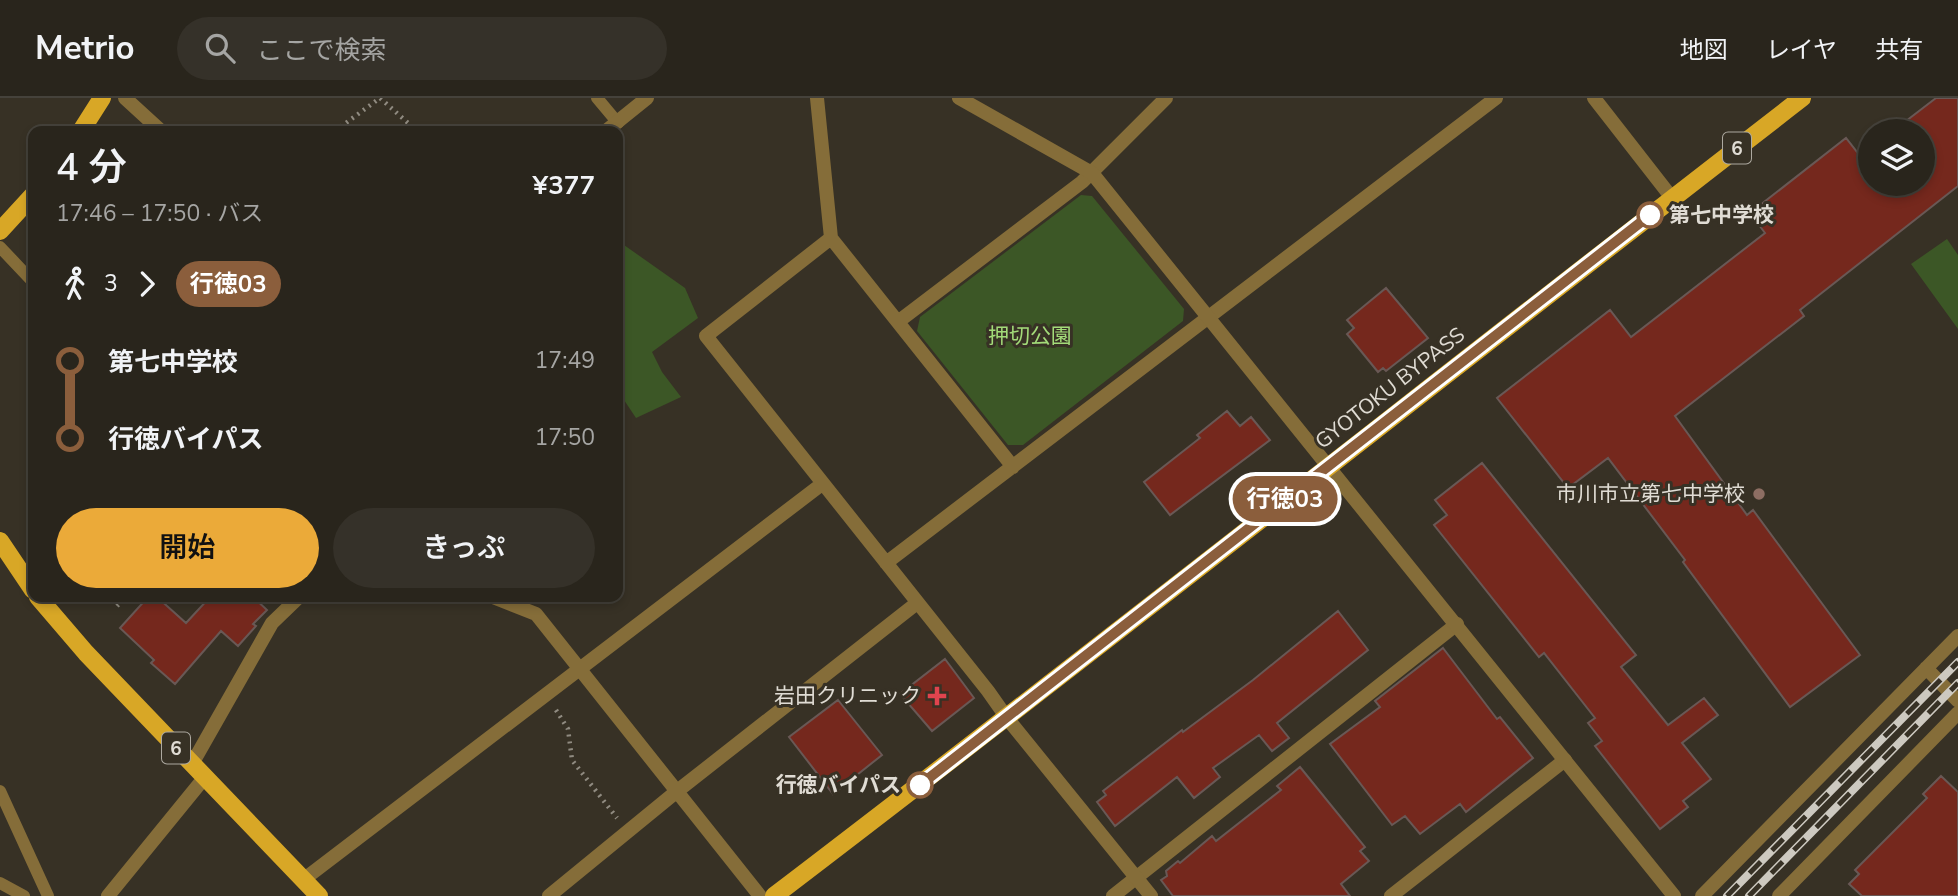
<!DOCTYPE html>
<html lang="ja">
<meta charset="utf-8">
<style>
:root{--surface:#29251c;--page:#353129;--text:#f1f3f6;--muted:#a5a5a3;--line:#45423b;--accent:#ebaa39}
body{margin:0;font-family:"Nunito Sans","Noto Sans JP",sans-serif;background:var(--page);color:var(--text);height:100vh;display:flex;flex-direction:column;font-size:26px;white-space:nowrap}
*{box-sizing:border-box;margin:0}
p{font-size:23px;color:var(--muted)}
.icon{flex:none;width:38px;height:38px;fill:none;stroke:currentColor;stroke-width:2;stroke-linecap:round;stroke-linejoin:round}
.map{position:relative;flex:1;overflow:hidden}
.sheet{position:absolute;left:28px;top:28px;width:595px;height:476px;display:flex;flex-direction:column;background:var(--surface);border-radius:14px;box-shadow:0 4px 10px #0003,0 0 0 2px var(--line)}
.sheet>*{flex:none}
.badge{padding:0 14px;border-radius:23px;font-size:24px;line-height:46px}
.controls{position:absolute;left:1858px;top:21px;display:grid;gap:14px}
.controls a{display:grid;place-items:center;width:77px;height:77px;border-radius:50%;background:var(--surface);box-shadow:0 4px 10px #0003,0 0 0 2px var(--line);font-size:35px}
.map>.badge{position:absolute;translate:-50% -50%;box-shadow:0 0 0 4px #fff}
.legs{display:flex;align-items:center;gap:10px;height:77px;padding:0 28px;font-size:23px}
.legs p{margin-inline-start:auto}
.headline{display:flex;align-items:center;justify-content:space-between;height:119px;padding:0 28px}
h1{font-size:38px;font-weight:600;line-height:52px}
.primary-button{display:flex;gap:14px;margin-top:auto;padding:14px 28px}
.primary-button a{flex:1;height:80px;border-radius:42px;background:var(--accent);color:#111;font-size:28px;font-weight:600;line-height:80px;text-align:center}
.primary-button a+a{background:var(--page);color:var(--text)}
ul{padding:0 28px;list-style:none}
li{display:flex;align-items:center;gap:24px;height:77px;font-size:26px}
li i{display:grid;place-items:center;width:10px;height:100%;margin:0 9px;background:currentColor}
li i::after{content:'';width:18px;height:18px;margin:-9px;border:5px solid;border-radius:50%;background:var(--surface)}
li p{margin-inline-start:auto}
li:first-child i{background:linear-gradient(#0000 50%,currentColor 0)}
li:last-child i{background:linear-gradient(currentColor 50%,#0000 0)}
header{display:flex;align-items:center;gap:42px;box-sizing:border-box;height:98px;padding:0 35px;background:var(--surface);border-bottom:2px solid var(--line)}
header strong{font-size:33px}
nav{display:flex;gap:38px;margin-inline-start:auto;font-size:24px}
.search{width:490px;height:63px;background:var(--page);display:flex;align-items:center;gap:18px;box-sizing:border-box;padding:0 24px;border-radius:38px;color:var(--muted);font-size:26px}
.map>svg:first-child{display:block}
</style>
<header>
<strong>Metrio</strong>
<div class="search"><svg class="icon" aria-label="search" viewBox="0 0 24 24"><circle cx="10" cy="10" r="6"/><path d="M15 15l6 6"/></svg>ここで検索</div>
<nav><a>地図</a><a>レイヤ</a><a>共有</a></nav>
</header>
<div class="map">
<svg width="1958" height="798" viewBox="0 0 1958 798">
<rect width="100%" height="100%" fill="#373125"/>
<!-- green -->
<path fill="#3c5726" d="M1081,97l11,1 92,113 -1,12 -160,124h-15l-91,-114 3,-14z
M1947,141l11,16v74l-47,-65z
M618,145l6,2 61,43 13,30 -46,34 10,20 19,25 -45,21 -18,-27z"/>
<!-- building -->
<path fill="#75281d" stroke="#695855" stroke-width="2" d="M1936,0h22v88l-158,124 4,6 -129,100 72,99 6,-5 107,145 -70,52 -107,-145 2,-2 -77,-102 -40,30 -71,-90 113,-88 21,27 134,-104 -15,-20 96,-75 15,19 10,-8v35h52v-53h-30z
M1386,190l42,50 -42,33 -3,-3 -5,4 -31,-38 7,-6 -7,-8z
M1227,313l13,15 11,-9 19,23 -100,75 -26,-33 56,-44 -3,-3z
M1482,365l154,192 -15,12 47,58 36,-27 14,17 -36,28 29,36 -28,22 5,6 -28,22 -65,-83 7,-5 -14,-18 7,-5 -51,-65 -5,4 -105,-132 13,-10 -12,-15z
M148,499h9l29,26 24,-26h43l14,13 -14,14 3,2 -18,20 -17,-15 -46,53 -24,-21 3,-3 -34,-32z
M1338,513l30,39 -91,73 12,15 -17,13 -13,-16 -46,33 7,9 -26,21 -17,-21 -62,49 -18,-24 9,-7 -3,-4 79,-61 1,2 70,-52z
M1443,550l54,71 3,-2 33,41 -67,54 -6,-8 -40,30 -15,-18 -13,9 -62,-81 50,-37 -5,-6z
M945,561l29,39 -42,33 -32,-37z
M838,602l44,55 -49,39 -44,-57z
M1300,669l65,80 -5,4 9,10 -28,23 9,12h-177l-12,-16 6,-4 -1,-5 12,-10 2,2 32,-27 4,5 65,-51 -4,-4z
M1941,678l17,16v104h-96l-13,-12 10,-10 -4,-4 72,-72 -4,-4z"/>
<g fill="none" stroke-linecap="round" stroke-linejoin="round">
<!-- path -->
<path stroke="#908b81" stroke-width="4.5" stroke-dasharray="2 5" stroke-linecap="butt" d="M335,33l45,-33 37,33
M464,33h1
M117,508l9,-9
M556,612l12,19 4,31 45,58"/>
<!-- service -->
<path stroke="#856d39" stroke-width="12" d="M597,0l21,25
M0,149l33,35
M0,693l48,105
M0,785l24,13"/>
<!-- minor -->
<path stroke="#856d39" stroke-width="14" d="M125,0l36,33
M817,0l14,140 -125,98 282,355 19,27
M1594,0l78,100
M606,33l41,-33
M831,140l182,229
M899,223l183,-139 84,-84
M886,465l610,-465
M493,499l43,17 224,282
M1926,570l32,33
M192,666l80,-141 27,-26
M303,782l519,-396
M108,798l97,-119
M549,798l127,-104 241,-189
M1113,798l344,-272
M1391,798l174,-136
M1702,798l256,-260
M1779,798l179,-183"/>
<!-- tertiary -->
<path stroke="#856d39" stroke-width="14" d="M959,0l133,75 582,723
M1007,620l144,178"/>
<!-- primary -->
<path stroke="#d8a726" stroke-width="18" d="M81,33l21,-33
M0,133l33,-36
M0,443l33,49
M38,499l48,56 233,243
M774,798c345,-263 685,-533 1028,-798"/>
<!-- rail casing -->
<g stroke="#cdc9c0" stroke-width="8">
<path id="rail" d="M1727,798l231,-234
M1749,798l209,-213"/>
</g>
<!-- rail -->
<use href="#rail" stroke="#373125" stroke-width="5" stroke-dasharray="16" stroke-linecap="butt"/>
</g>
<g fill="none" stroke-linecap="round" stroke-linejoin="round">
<!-- line-1 casing -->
<g stroke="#fff" stroke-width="16">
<path id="line-1" d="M920,687l730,-570"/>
</g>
<!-- line-1 -->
<use href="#line-1" stroke="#8b5e3c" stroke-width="10"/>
</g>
<!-- markers -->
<g fill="#fff" stroke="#8b5e3c" stroke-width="3.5">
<circle cx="1650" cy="117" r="12"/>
<circle cx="920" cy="687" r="12"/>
</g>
<circle fill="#8d6e63" stroke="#373125" stroke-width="2.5" cx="1759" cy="396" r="7"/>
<path fill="#e0444e" stroke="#373125" stroke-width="2.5" d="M933.5 587.5h7v7h7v7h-7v7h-7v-7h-7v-7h7z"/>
<g text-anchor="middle" stroke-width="6" stroke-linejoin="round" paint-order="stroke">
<!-- shield labels -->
<g fill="#373125" stroke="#ada9a0" stroke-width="2">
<rect x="1723" y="34.5" width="28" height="31" rx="5"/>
<rect x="162" y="634.5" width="28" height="31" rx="5"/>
</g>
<g font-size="19" font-weight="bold" fill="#e0dcd4">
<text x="1737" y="57">6</text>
<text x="176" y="657">6</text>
</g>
<!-- stop labels -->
<g font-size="21" font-weight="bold" fill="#e0dcd4" stroke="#373125" text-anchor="start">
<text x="1669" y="124">第七中学校</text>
<text x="901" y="694" text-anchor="end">行徳バイパス</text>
</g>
<!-- park labels -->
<g font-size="21" fill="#a3db79" stroke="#373125">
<text x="1030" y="245">押切公園</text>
</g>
<!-- street labels -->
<g font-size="21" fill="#e0dcd4" stroke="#373125">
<text transform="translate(1390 290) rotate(-38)" y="7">GYOTOKU BYPASS</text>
</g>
<!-- poi labels -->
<g font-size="21" fill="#e0dcd4" stroke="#373125" text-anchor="end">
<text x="1745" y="403">市川市立第七中学校</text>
<text x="921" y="605">岩田クリニック</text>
</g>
</g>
</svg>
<div class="controls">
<a><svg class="icon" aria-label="layers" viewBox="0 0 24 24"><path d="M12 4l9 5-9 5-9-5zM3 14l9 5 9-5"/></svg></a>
</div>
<b class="badge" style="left:1285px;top:401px;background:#8b5e3c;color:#fff">行徳03</b>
<section class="sheet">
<div class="headline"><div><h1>4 分</h1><p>17:46 – 17:50 · バス</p></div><b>¥377</b></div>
<div class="legs"><svg class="icon" aria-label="walk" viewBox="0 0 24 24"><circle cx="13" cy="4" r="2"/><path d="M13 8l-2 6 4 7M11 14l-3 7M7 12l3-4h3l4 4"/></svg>3<svg class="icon" aria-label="forward" viewBox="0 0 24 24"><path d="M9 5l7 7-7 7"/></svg><b class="badge" style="background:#8b5e3c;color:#fff">行徳03</b></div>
<ul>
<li><i style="color:#8b5e3c"></i><b>第七中学校</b><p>17:49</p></li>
<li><i style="color:#8b5e3c"></i><b>行徳バイパス</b><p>17:50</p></li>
</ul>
<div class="primary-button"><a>開始</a><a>きっぷ</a></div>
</section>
</div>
